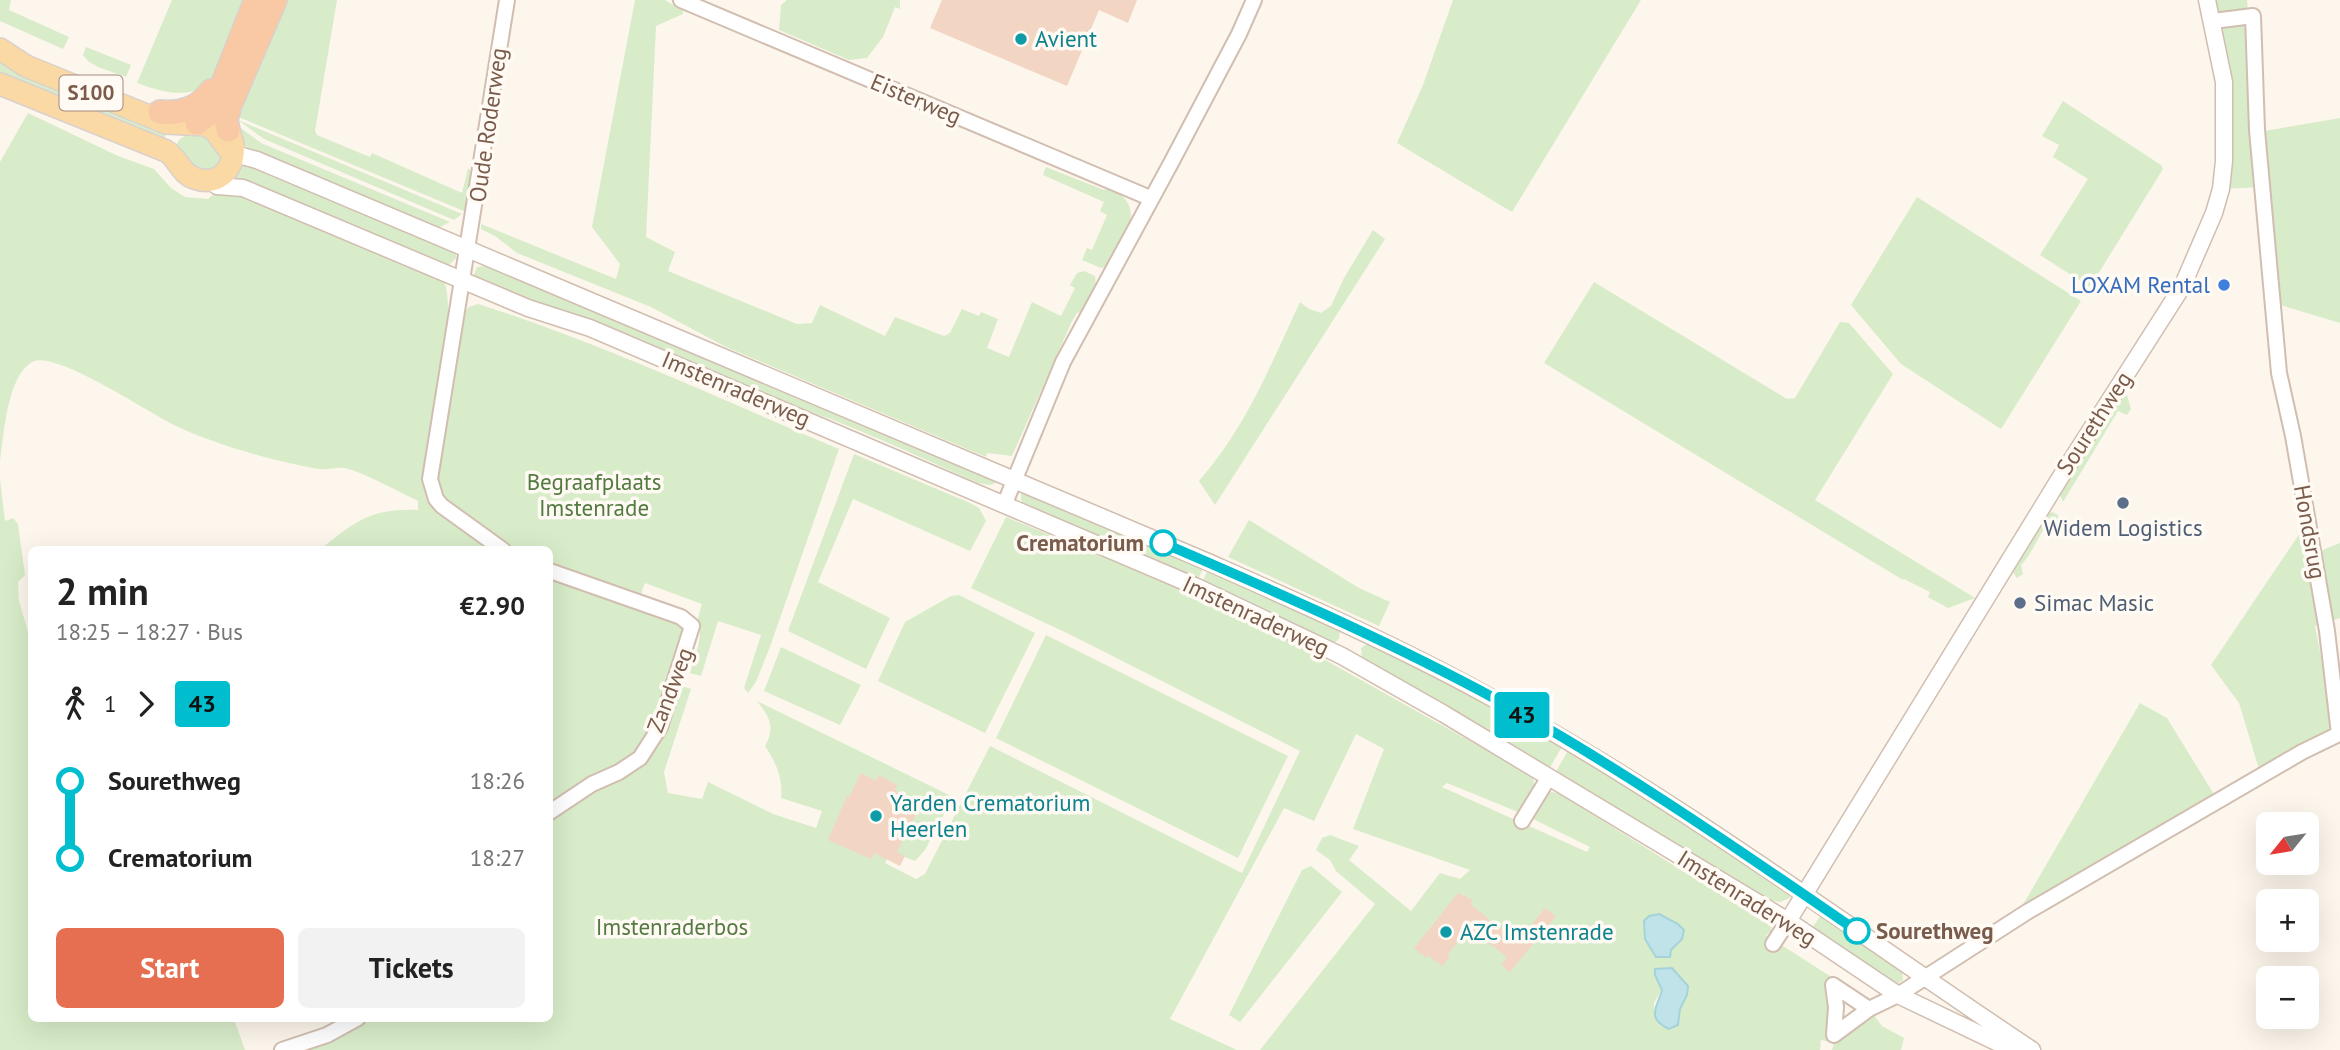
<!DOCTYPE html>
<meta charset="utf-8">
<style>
:root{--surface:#fff;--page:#f2f2f2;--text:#222;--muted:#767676;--accent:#e76f51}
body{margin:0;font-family:"PT Sans",sans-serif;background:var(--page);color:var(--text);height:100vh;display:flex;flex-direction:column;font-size:26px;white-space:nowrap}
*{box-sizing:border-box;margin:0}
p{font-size:23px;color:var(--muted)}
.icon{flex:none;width:38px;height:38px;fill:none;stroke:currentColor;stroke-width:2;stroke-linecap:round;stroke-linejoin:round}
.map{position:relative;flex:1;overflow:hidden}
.drawer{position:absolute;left:28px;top:546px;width:525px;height:476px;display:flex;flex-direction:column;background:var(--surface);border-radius:10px;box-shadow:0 7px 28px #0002}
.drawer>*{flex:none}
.badge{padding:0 14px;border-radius:5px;font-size:24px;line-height:46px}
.needle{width:46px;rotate:240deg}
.buttons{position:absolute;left:2256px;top:812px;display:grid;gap:14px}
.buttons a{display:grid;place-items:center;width:63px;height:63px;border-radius:10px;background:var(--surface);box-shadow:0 7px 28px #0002;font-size:35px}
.map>.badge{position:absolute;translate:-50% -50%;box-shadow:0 0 0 4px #fff}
.legs{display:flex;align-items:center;gap:10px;height:77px;padding:0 28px;font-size:23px}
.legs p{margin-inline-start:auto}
.summary{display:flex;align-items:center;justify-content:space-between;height:119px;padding:0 28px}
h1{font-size:38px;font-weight:700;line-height:52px}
.action{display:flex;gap:14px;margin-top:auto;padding:14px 28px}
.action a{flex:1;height:80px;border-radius:10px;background:var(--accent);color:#fff;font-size:28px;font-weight:700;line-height:80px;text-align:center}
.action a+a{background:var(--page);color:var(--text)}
ul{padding:0 28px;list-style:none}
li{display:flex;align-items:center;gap:24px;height:77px;font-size:26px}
li i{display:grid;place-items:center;width:10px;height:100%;margin:0 9px;background:currentColor}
li i::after{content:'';width:18px;height:18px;margin:-9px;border:5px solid;border-radius:50%;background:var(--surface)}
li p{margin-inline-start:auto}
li:first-child i{background:linear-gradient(#0000 50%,currentColor 0)}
li:last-child i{background:linear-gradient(currentColor 50%,#0000 0)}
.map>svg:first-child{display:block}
</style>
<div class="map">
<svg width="2340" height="1050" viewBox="0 0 2340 1050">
<rect width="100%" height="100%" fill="#fdf6ec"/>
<!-- green -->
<path fill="#d8ecc9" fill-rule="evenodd" d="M0,0h11l-2,10 60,27 -6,12 -63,-28z
M172,0h74l-35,85c-27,13 -47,8 -74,-2z
M280,0h57l-22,131 2,4 53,22 2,-4 90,40 6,-25 5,6 -7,38 -230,-96z
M635,0h30l18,11v3l-27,12 -10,211 29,15 -7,19 129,53 15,-1 8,-18 65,31 10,-19 49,19 6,-3 12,-24 17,7 2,-4 17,7 -11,29 22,9 23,-55 29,14 14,-28 -5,-3 7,-12 7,-2 11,5 1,11 -12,24 -7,2 -5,8 -60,135 -25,-3 -1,4 -260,-110 -75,-40 -134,-54 -22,-17 -14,-7v-5l135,55 4,-15 -28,-37z
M787,0h113v9l-5,-2 -12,30 -16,21 -18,2 -70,-30 2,-25z
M1453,0h188l-129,212 -115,-69 26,-58z
M2211,0h36l11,132 82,-14v205l-66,-20 -11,-116 -42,2 3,-28z
M86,47l45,18 -5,12 -28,-10 -10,-6 -5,-6z
M0,57l168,75 -6,10 -162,-67z
M2063,101l98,64 2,4 -73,118 -50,-32 48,-76 -35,-22 6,-12 -17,-9z
M28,113l90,43 36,13 17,19 14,9 23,2 8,-7h21l205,86c19,25 -13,167 -19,204l5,15 70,52h-177c34,-28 51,-41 97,-39v-9c-16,-8 -58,-30 -73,-33 -8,-1 -18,2 -26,1 -43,-7 -105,-25 -143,-43 -26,-12 -121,-77 -144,-64 -25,14 -28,73 -32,99v-299z
M238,120l224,94 -8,6 -190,-81z
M238,126l23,17 189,79 -12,6 -188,-79 -10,-7z
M191,132l14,3 19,22c-18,29 -35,6 -49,-11l5,-7z
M238,160l218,91v7l-6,6h-7l-216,-84z
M1046,167l58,23 6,-2c40,19 13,53 -2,78l-7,2 -19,-8 5,-12 5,2 15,-35 -7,-4 4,-9 -61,-27z
M1917,197l164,104 -80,128 -100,-65 -50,-59z
M1373,230l12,9 -170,266 -16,-24c48,-55 71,-115 101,-179l9,7 12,4 10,-7 13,-28z
M487,266l512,216 -9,3 -12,-2c-55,-24 -110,-51 -167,-71 -114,-40 -228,-84 -338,-135l4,-10z
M1594,282l193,117 8,-1 45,-76 9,1 44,51 -78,126 160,98 -27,10 -20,-11 2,-5 -26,-13 -1,1 -359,-217z
M478,304c124,39 241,95 361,145l-68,195 -15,38 -8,11 -4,-5 17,-53 -43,-14 -17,55 -11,-3c4,-15 15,-38 7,-52l5,-17 -57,-21 -6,16 -89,-31v-18l-40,-1 -70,-50 -5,-28 25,-154 9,-10z
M2127,395l4,14 -4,6 -9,-4 -55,91 -3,-7 1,-5 58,-93z
M854,454l116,49 9,5 7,13 -16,30 -117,-52 -35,83 72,36 -24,51 -78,-38z
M0,479l5,42 8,-3 5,6 7,51 -7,7 1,19 12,41 1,376 202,1 11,31h-245z
M1021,491l184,74 -8,16 -171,-74 -5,-7z
M2052,512l6,3 1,6h-9c-11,12 -17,32 -29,44l2,9 -6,4 -5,-7 35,-57z
M1006,517l180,74 100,47 241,135 6,6 2,8 -17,25 -71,-29 -5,4 145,65 3,-5 -57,-28 12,-24 7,-3 8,2 212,133 -1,5 -5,3 70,45 -5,16 18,34 14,-12 11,-3 8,11 22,12 -3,12h-69l2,-7 -13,-3 -1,10h-560l115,-146 -39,-33 -6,-11 -14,-10 6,-12 8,-3 29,11 -10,14 62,51 29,-38 20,6 10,-9 -117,-41 31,-80 -28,-15 -42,87 -30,-13 -114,211 67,31h-965l37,-11 42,-20 199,-1v-444l129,44 10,14 -49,129 28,-31 14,-44 9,3 -27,83 4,21 34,6 6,-17 65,32 43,14 6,-17 -41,-13c2,-21 -5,-35 -16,-52 11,-19 4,-30 -8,-45l196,96 -28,53 -10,11 -24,-9 -6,11 31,16 9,-5 65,-128 252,127 58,-122 -229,-116 -100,-47zM1655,976l32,20 -7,13v10l-25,-5 -1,-11 8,-14z
M1249,520l110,68 31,14 -11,24 -151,-69z
M2302,530l5,26 33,-13v75l-25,8 21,107 -75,43 -22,-73 -28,-38z
M1210,566l130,64 -1,9 -6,5 -132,-60z
M959,595l76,38 -50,100 -107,-52 27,-59 46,-26z
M1046,635l242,121 -50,102 -242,-120z
M1370,642l194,101 -16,28 -186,-111 -1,-12z
M781,647l80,38 -21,40 -76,-34z
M2140,703l27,15 48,78 -195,114z
M1570,747l220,142v9l-10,4 -19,-4 -112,-70 -44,-22 -51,-31z
M1311,866l31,26 -102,130 -11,-7 73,-145z
M1823,912l79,59 1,9 -8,5 -85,-54z"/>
<!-- water -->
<path fill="#bfe3e8" stroke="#a5d3da" stroke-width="2" d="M1659,914l19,10 6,6 -2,9 -11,11 -1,7h-14l-11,-18 -1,-18 5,-5z
M1672,968l16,18 -1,9 -7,14 -2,16 -9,4c-24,-11 -11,-23 -7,-39l-7,-15v-6z"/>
<!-- building -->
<path fill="#f3d5c3" d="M942,0h195l-9,23 -29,-13 -32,76 -137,-58z
M861,773l15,8 3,-6 18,10 -2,5 10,5 -4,7 17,8 -21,42 8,4 -5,10 -26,-13 -3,6 -43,-19 19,-44 2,1z
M1458,893l15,7 -3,4 48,38 27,-34 11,8 -46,56 -9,-7 6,-8 -38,-29 -22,27 3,2 -8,9 -14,-11 -2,3 -12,-10z"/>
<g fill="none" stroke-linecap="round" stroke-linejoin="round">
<!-- minor casing -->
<g stroke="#d1beb0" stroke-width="18">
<path id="minor" d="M681,0l469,198
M1005,503l58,-141 108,-199 68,-129 15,-34
M503,550l-61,-44 -6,-7 -6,-20 77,-479
M550,571l131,46 11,9 -32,101 -20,31 -21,14 -27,12 -42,28
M1522,821l27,-44
M1773,944l15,-23
M1833,985l3,22 -2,28
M1833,985l36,24
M1834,1035l35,-26 29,-14 129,-83 275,-160 37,-18 -12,-103 -34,-195 -14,-63 -22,-243 -4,-114 -40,5
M282,1050l45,-15 31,-17"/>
</g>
<!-- tertiary casing -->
<g stroke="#d1beb0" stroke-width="19">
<path id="tertiary" d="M235,154l22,6 951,402c92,41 185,82 273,130 193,104 369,237 551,358
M217,186l26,2 285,120 62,20 607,259 145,69 102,58 344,207 110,74 115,55
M1788,921l272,-443 122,-191 32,-74 7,-24 3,-28v-79l-17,-82"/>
</g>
<!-- primary casing -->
<g stroke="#dad1cd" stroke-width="24">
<path id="primary" d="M0,49l26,17 140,57 40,2 8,5 16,21
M0,84l166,67c12,7 14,22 28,27 31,12 49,-22 34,-48"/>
</g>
<!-- trunk casing -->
<g stroke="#dad1cd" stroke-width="26">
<path id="trunk" d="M160,112c21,2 38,-3 51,-21
M197,123l11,-9 7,-10 41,-104
M228,130l-2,-10 3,-13 46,-107"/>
</g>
<!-- minor -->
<use href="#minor" stroke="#fff" stroke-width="14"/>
<!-- tertiary -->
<use href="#tertiary" stroke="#fff" stroke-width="16"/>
<!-- primary -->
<use href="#primary" stroke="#fbd9a5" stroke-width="21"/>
<!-- trunk -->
<use href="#trunk" stroke="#f9c8a4" stroke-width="23"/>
</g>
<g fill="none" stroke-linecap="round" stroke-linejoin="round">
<!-- line-1 casing -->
<g stroke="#fff" stroke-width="16">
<path id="line-1" d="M1163,543c107,46 214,93 318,148 130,70 254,156 376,240"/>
</g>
<!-- line-1 -->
<use href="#line-1" stroke="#00becd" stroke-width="10"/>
</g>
<!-- markers -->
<g fill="#0f9aa8" stroke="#fffaf3" stroke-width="2.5">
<circle cx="1021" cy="39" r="7"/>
<circle cx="876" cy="816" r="7"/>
<circle cx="1446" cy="932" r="7"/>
</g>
<circle fill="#3f7fe0" stroke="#fffaf3" stroke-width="2.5" cx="2224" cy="285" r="7"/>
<g fill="#5c6f8a" stroke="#fffaf3" stroke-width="2.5">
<circle cx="2123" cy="503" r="7"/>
<circle cx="2020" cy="603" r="7"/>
</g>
<g fill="#fff" stroke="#00becd" stroke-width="3.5">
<circle cx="1163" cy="543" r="12"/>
<circle cx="1857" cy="931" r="12"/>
</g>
<g text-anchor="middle" stroke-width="7" stroke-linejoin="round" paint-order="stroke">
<!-- shield labels -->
<rect fill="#fffaf3" stroke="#a28b7f" stroke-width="2" x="59.5" y="75.5" width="63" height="35" rx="5"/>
<g font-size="21" font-weight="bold" fill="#7a5c4d">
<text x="91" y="100">S100</text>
</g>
<!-- culture labels -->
<g font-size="23" fill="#0d838f" stroke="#fffaf3" text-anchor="start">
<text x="1035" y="47">Avient</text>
<text x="890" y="811">Yarden Crematorium<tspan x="890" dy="26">Heerlen</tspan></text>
<text x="1460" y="940">AZC Imstenrade</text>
</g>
<!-- street labels -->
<g font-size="23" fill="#7a5c4d" stroke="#fffaf3">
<text transform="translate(916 99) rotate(23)" y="8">Eisterweg</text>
<text transform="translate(488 125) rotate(-82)" y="8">Oude Roderweg</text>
<text transform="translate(736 389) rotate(23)" y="8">Imstenraderweg</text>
<text transform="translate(2094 423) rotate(-57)" y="8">Sourethweg</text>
<text transform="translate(2310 532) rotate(80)" y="8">Hondsrug</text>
<text transform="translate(1256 616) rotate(25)" y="8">Imstenraderweg</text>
<text transform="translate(670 690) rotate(-69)" y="8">Zandweg</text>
<text transform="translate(1747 898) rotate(32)" y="8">Imstenraderweg</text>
</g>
<!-- shop labels -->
<g font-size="23" fill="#366cbe" stroke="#fffaf3" text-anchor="end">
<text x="2210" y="293">LOXAM Rental</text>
</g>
<!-- park labels -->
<g font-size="23" fill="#537a41" stroke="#fffaf3">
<text x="594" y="490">Begraafplaats<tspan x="594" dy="26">Imstenrade</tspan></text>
<text x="672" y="935">Imstenraderbos</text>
</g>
<!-- service labels -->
<g font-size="23" fill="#4e5e75" stroke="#fffaf3">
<text x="2123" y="536">Widem Logistics</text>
<text x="2034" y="611" text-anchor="start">Simac Masic</text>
</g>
<!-- stop labels -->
<g font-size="23" font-weight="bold" fill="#7a5c4d" stroke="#fffaf3" text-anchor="end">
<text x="1144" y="551">Crematorium</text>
<text x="1876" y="939" text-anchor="start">Sourethweg</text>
</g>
</g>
</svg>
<div class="buttons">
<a><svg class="needle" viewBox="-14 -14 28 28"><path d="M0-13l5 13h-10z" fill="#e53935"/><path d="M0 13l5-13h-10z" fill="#767676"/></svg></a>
<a>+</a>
<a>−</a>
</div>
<b class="badge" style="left:1522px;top:715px;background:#00becd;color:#111">43</b>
<section class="drawer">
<div class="summary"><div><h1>2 min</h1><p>18:25 – 18:27 · Bus</p></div><b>€2.90</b></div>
<div class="legs"><svg class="icon" aria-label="walk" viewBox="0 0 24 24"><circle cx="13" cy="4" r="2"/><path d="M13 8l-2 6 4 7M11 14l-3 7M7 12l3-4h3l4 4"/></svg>1<svg class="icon" aria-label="forward" viewBox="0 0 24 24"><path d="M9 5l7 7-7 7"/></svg><b class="badge" style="background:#00becd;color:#111">43</b></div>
<ul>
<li><i style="color:#00becd"></i><b>Sourethweg</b><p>18:26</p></li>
<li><i style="color:#00becd"></i><b>Crematorium</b><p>18:27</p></li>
</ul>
<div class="action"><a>Start</a><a>Tickets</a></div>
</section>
</div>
